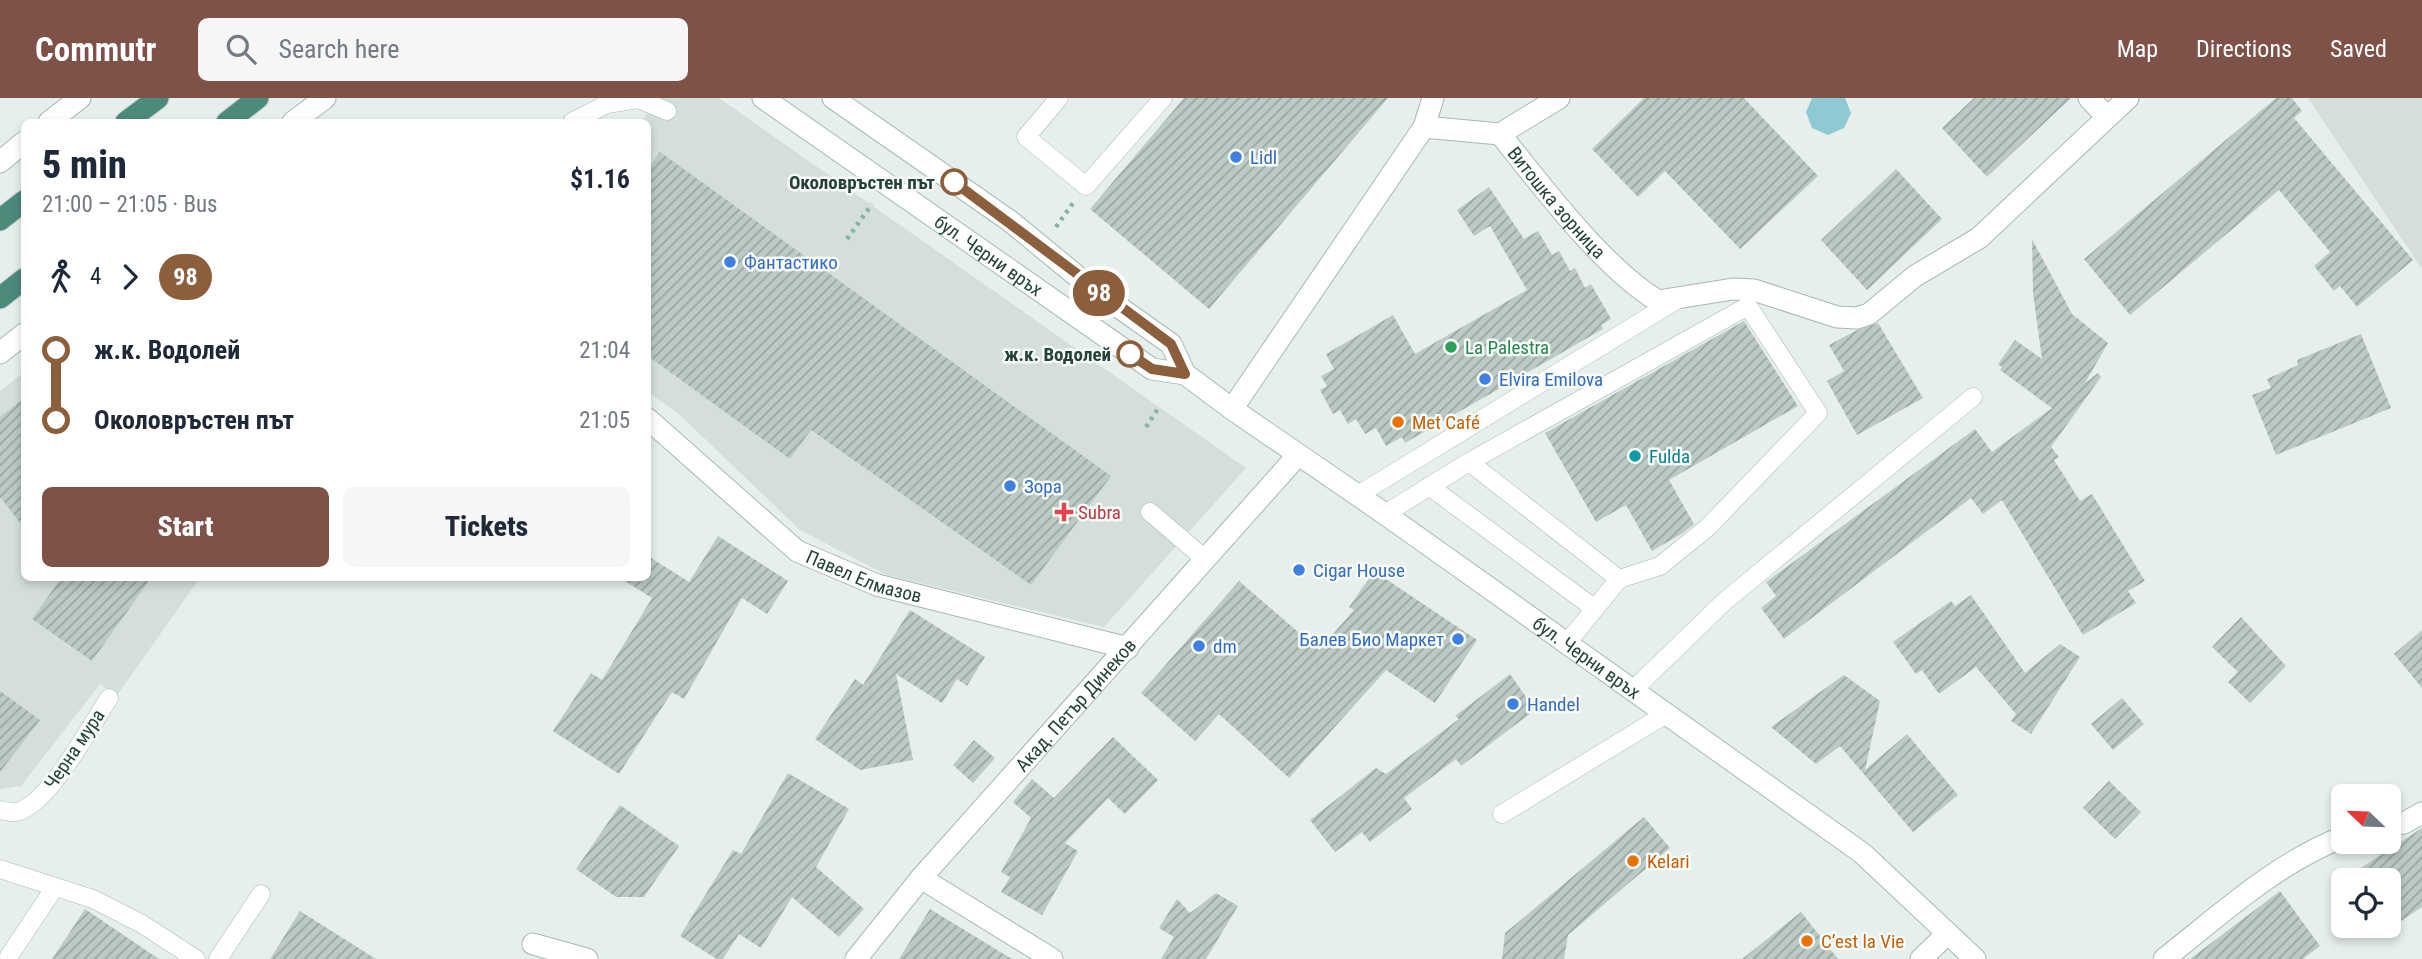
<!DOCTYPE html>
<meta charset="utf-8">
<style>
:root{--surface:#fff;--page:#f6f6f7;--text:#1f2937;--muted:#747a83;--accent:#7f5249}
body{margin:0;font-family:"Roboto Condensed",sans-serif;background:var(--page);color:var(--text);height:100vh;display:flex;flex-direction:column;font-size:26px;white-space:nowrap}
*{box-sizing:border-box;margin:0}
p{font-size:23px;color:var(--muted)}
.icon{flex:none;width:38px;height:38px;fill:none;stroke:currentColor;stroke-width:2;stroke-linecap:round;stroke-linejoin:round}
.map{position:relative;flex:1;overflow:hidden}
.sheet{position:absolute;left:21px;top:21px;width:630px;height:462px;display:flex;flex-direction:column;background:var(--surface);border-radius:10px;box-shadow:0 4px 10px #0003}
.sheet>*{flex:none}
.badge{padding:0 14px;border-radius:23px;font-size:24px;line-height:46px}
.needle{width:46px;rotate:293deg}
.tools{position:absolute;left:2331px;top:686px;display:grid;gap:14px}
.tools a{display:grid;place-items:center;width:70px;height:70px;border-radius:10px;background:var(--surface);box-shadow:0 4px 10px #0003;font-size:35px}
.map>.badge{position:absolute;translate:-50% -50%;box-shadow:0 0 0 4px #fff}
.legs{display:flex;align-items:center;gap:10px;height:77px;padding:0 21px;font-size:23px}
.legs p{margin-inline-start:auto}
.overview{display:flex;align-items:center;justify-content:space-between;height:119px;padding:0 21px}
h1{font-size:38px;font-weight:800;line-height:52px}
.cta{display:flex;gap:14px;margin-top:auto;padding:14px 21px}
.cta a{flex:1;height:80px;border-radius:10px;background:var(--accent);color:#fff;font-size:28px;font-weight:800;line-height:80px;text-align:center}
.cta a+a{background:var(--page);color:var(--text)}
ul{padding:0 21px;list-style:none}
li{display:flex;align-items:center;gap:24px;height:70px;font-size:26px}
li i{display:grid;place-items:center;width:10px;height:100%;margin:0 9px;background:currentColor}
li i::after{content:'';width:18px;height:18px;margin:-9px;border:5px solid;border-radius:50%;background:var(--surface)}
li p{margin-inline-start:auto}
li:first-child i{background:linear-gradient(#0000 50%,currentColor 0)}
li:last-child i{background:linear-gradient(currentColor 50%,#0000 0)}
header{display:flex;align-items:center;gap:42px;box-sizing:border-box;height:98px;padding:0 35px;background:var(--accent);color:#fff}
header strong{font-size:33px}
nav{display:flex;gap:38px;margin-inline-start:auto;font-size:24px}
.search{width:490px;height:63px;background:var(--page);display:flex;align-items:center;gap:18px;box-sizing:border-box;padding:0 24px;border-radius:10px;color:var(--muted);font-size:26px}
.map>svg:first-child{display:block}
</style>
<header>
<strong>Commutr</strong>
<div class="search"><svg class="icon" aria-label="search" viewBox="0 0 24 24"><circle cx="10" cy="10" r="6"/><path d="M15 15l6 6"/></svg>Search here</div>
<nav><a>Map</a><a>Directions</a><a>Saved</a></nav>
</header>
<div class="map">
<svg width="2422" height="861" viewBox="0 0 2422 861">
<defs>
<pattern id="building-hatch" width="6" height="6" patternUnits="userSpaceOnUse" patternTransform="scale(1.75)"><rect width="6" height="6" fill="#bbcac4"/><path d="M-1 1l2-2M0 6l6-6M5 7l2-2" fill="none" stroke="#98a6a0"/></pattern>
</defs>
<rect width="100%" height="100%" fill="#e6efeb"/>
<!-- built -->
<path fill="#d4dfda" d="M659,0h60l527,370 -142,159 -217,-52 -87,-45 -120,-115 -32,-23v-270h-7z
M2308,0h114v171z
M24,274v206h176l-83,117 -17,-11 -79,102 -21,3v-398z"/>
<!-- water -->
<path fill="#8ec9d4" d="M1812,0h33l6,15 -7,15 -16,7 -16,-7 -6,-16z"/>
<!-- building -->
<path fill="url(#building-hatch)" d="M1184,0h204l-179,211 -119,-100z
M1644,0h100l74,78 -78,73 -75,-78 -27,26 -46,-48z
M1974,0h97l-84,79 -45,-49z
M2276,0h16l10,13 -8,7 119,142 -56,47 -17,-21 -6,5 -20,-25 16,-14 -51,-62 -149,125 -46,-56z
M660,54l451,324 -80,109 -220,-155 -21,29 -142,-103v-187z
M1896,71l46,50 -75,71 -46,-50z
M1489,89l35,52 14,-8 14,24 7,-4 11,20 5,-3 10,20 6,-4 20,35 -10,6 2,4 -198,114 -3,-6 -16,9 -10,-18 -11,6 -9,-15 -8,5 -8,-14 -7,4 -13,-24 7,-4 -6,-10 13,-7 -8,-15 67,-39 22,39 112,-64 -37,-64 -16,10 -17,-26z
M2032,141l40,75 36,29 -23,40 13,-10 3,4 -50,70 8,10 -5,3 26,41 12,-7 53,87 -17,10 8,12 -53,32 -81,-135 -19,14 -12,-16 -187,141 -23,-31 15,-12 -10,-14 209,-153 17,23 60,-44 -52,-38 2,-3 -4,-3 17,-24 27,19 -9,-66z
M1744,223l54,85 -129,74 25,44 -11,9 -31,18 -26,-46 -30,17 -51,-89z
M1878,225l45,75 -66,37 -30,-54 17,-10 -15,-26 26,-14z
M2361,236l30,74 -115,47 -24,-60 19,-7 -4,-9 31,-14 -1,-5z
M24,300v130l-24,-31v-80z
M718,438l70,45 -21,33 -25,-16 -58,101 -12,-7 -53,82 -66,-43 38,-58 11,7 50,-82 -32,-20h28v-22l41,26z
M1374,473l103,69 -42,63 -49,-33 -97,108 -70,-64 -24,27 -54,-48 98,-112 80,69 35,-40 -5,-3z
M61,480h90l-59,83 -60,-42z
M1971,497l54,78 35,-29 20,13 -49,77 -20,-13 5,-7 -40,-47 -37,27 -17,-24 -6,4 -23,-32 58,-41 4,5z
M910,512l75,47 -18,29 -10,-7 -15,24 -46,-29 17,86 -53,10 -45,-31 40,-60 8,6z
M2241,519l45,49 -36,37 -22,-21 10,-10 -26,-25z
M2422,532v58l-28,-34z
M1510,576l25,36 -74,56 -5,-7 -52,39 8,11 -42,33 -8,-10 -27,20 -25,-32 66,-52 10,6 73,-55 -4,-3z
M1844,577l36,26 -15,69 42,-36 51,61 -45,37 -73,-86 -24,18 -45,-37z
M0,593l40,29 -40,52z
M2122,600l22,26 -31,26 -22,-26z
M1113,639l45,43 -33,34 -17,-16 -43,45 13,8 -36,64 -41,-23 9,-15 -9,-5 30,-54 -18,-16 19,-23 22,19z
M974,642l21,18 -22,25 -20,-18z
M788,675l61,36 -33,58 48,42 -25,28 -47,-40 -31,51 -22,-14 -16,25h-6l-37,-23 53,-86 8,4z
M2109,683l32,31 -26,27 -32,-31z
M620,707l59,41 -35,51h-28l-40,-28z
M1644,719l26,31 -102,87 -4,24h-62l3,-26z
M2422,730v79l-33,22v-49h-47z
M2280,793l40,55 -17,13h-113z
M1216,795l22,13 -32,53h-45l13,-22 -15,-9 18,-29 13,14z
M85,811l74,50h-107z
M930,811l82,50h-113z
M300,813l76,48h-106z
M1801,814l37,47h-96z"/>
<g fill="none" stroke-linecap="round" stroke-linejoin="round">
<!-- service casing -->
<g stroke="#a8b8b2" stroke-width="19">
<path id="service" d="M1059,0l-33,39 60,49 77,-88
M572,24l35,-18 31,-5 29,12
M1469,364l279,-156 70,107 -111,115 -47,38 -41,13
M1429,388l166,123
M1358,397l320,-196
M1150,414l56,48
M1385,416l84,-52 150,117 -52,64
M1633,592l92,-89 248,-204
M0,712c5,1 12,3 16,2 32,-6 75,-87 93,-114
M1502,716l164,-100
M0,771l93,30 49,25 54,35
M9,858l46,-69
M218,861l43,-65"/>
</g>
<!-- minor casing -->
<g stroke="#a8b8b2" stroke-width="23">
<g id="minor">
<path d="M2089,0l18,19"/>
<path d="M49,24l31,-24"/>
<path d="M293,24l32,-24"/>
<path d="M1424,29l76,7"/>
<path id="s1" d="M1500,36c41,51 103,134 158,167l75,-12 21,1 83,27 20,1 12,-4 46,-38 64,-38 149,-140"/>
<path d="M1500,36l59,-36"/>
<path d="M0,64l24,-20"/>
<path d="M0,255l24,-19"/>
<path d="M1232,311l192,-282 9,-29"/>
<path id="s2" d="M648,321l149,132 80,34 251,63"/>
<path d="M2389,727l15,-2 18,-10"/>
<path d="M921,780l131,81"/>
<path d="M533,846l54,15"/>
<path id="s3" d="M856,861l65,-81 377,-423"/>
<path d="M1921,861l26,-25"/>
<path d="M2164,861c56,-44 112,-96 179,-122"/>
</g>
</g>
<!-- secondary casing -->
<g stroke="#a4bbb3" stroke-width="23">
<g id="secondary">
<path id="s4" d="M763,0l389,271 33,5"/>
<path id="s5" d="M833,0l177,123 79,65 82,58 14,30 47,35 153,105 477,339 113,106"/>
</g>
</g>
<!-- trunk casing -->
<g stroke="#c2cac8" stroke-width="23">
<path id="trunk" d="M126,24l32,-24
M227,24l31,-24
M0,122l24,-19
M0,200l24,-19"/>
</g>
<!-- path -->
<path stroke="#86b3a5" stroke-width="4.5" stroke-dasharray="3.5 5" stroke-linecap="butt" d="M1056,129l17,-24
M847,141l25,-35
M1146,329l13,-20"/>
<!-- service -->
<use href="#service" stroke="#fff" stroke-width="18"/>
<!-- minor -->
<use href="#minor" stroke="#fff" stroke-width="21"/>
<!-- secondary -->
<use href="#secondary" stroke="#fff" stroke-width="21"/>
<!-- trunk -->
<use href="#trunk" stroke="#4c8a7c" stroke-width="21"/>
</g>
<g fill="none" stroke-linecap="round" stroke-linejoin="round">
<!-- line-1 casing -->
<g stroke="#fff" stroke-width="16">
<path id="line-1" d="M954,84l217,162 14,30 -33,-5 -22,-15"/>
</g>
<!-- line-1 -->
<use href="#line-1" stroke="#8b5e3c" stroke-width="10"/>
</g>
<!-- markers -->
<g fill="#3f7fe0" stroke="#f7fbf9" stroke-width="2.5">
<circle cx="1236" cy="59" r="7"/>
<circle cx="730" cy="164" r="7"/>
<circle cx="1485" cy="281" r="7"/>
<circle cx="1010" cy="388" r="7"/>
<circle cx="1299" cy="472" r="7"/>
<circle cx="1458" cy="541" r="7"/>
<circle cx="1199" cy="548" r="7"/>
<circle cx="1513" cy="606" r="7"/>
</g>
<g fill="#fff" stroke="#8b5e3c" stroke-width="3.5">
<circle cx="954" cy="84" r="12"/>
<circle cx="1130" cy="256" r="12"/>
</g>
<circle fill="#2e9e5b" stroke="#f7fbf9" stroke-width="2.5" cx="1451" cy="249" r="7"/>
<g fill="#e8710a" stroke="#f7fbf9" stroke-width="2.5">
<circle cx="1398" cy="324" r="7"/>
<circle cx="1633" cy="763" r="7"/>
<circle cx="1807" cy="843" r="7"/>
</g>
<circle fill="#0f9aa8" stroke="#f7fbf9" stroke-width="2.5" cx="1635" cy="358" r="7"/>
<path fill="#e0444e" stroke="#f7fbf9" stroke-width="2.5" d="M1060.5 403.5h7v7h7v7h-7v7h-7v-7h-7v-7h7z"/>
<g text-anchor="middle" stroke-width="5" stroke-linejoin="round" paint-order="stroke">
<!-- shop labels -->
<g font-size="19" fill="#366cbe" stroke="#f7fbf9" text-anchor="start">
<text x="1250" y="66">Lidl</text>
<text x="744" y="171">Фантастико</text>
<text x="1499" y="288">Elvira Emilova</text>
<text x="1024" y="395">Зора</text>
<text x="1313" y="479">Cigar House</text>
<text x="1444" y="548" text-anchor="end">Балев Био Маркет</text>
<text x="1213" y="555">dm</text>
<text x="1527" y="613">Handel</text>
</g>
<!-- stop labels -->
<g font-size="19" font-weight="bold" fill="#24423a" stroke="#f7fbf9" text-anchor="end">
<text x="935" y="91">Околовръстен път</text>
<text x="1111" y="263">ж.к. Водолей</text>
</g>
<!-- street labels -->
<g font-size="19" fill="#24423a" stroke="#f7fbf9">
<text dy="7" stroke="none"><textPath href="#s1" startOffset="89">Витошка зорница</textPath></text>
<text dy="7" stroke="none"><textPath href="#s4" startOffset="275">бул. Черни връх</textPath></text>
<text dy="7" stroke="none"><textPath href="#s2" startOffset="271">Павел Елмазов</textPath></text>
<text dy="7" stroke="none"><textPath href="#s5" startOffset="943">бул. Черни връх</textPath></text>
<text dy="7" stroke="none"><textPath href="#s3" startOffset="336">Акад. Петър Динеков</textPath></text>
<text transform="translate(74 651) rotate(-56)" y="7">Черна мура</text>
</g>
<!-- leisure labels -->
<g font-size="19" fill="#27864d" stroke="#f7fbf9" text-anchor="start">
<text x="1465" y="256">La Palestra</text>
</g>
<!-- food labels -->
<g font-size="19" fill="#c56008" stroke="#f7fbf9" text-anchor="start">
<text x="1412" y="331">Met Café</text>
<text x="1647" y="770">Kelari</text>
<text x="1821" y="850">C’est la Vie</text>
</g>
<!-- culture labels -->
<g font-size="19" fill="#0d838f" stroke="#f7fbf9" text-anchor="start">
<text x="1649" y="365">Fulda</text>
</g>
<!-- health labels -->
<g font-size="19" fill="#be3a42" stroke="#f7fbf9" text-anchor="start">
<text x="1078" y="421">Subra</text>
</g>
</g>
</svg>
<div class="tools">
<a><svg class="needle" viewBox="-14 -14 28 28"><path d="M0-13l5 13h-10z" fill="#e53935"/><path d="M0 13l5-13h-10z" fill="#747a83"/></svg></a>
<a><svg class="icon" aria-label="locate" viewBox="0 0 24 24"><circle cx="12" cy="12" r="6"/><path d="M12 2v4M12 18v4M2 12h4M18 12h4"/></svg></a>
</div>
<b class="badge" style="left:1099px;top:195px;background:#8b5e3c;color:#fff">98</b>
<section class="sheet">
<div class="overview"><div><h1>5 min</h1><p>21:00 – 21:05 · Bus</p></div><b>$1.16</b></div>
<div class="legs"><svg class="icon" aria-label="walk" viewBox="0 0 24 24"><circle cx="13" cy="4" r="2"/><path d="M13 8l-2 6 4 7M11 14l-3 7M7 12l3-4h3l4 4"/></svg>4<svg class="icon" aria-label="forward" viewBox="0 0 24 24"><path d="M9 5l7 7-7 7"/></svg><b class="badge" style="background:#8b5e3c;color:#fff">98</b></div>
<ul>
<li><i style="color:#8b5e3c"></i><b>ж.к. Водолей</b><p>21:04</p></li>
<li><i style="color:#8b5e3c"></i><b>Околовръстен път</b><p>21:05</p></li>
</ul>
<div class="cta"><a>Start</a><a>Tickets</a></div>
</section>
</div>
